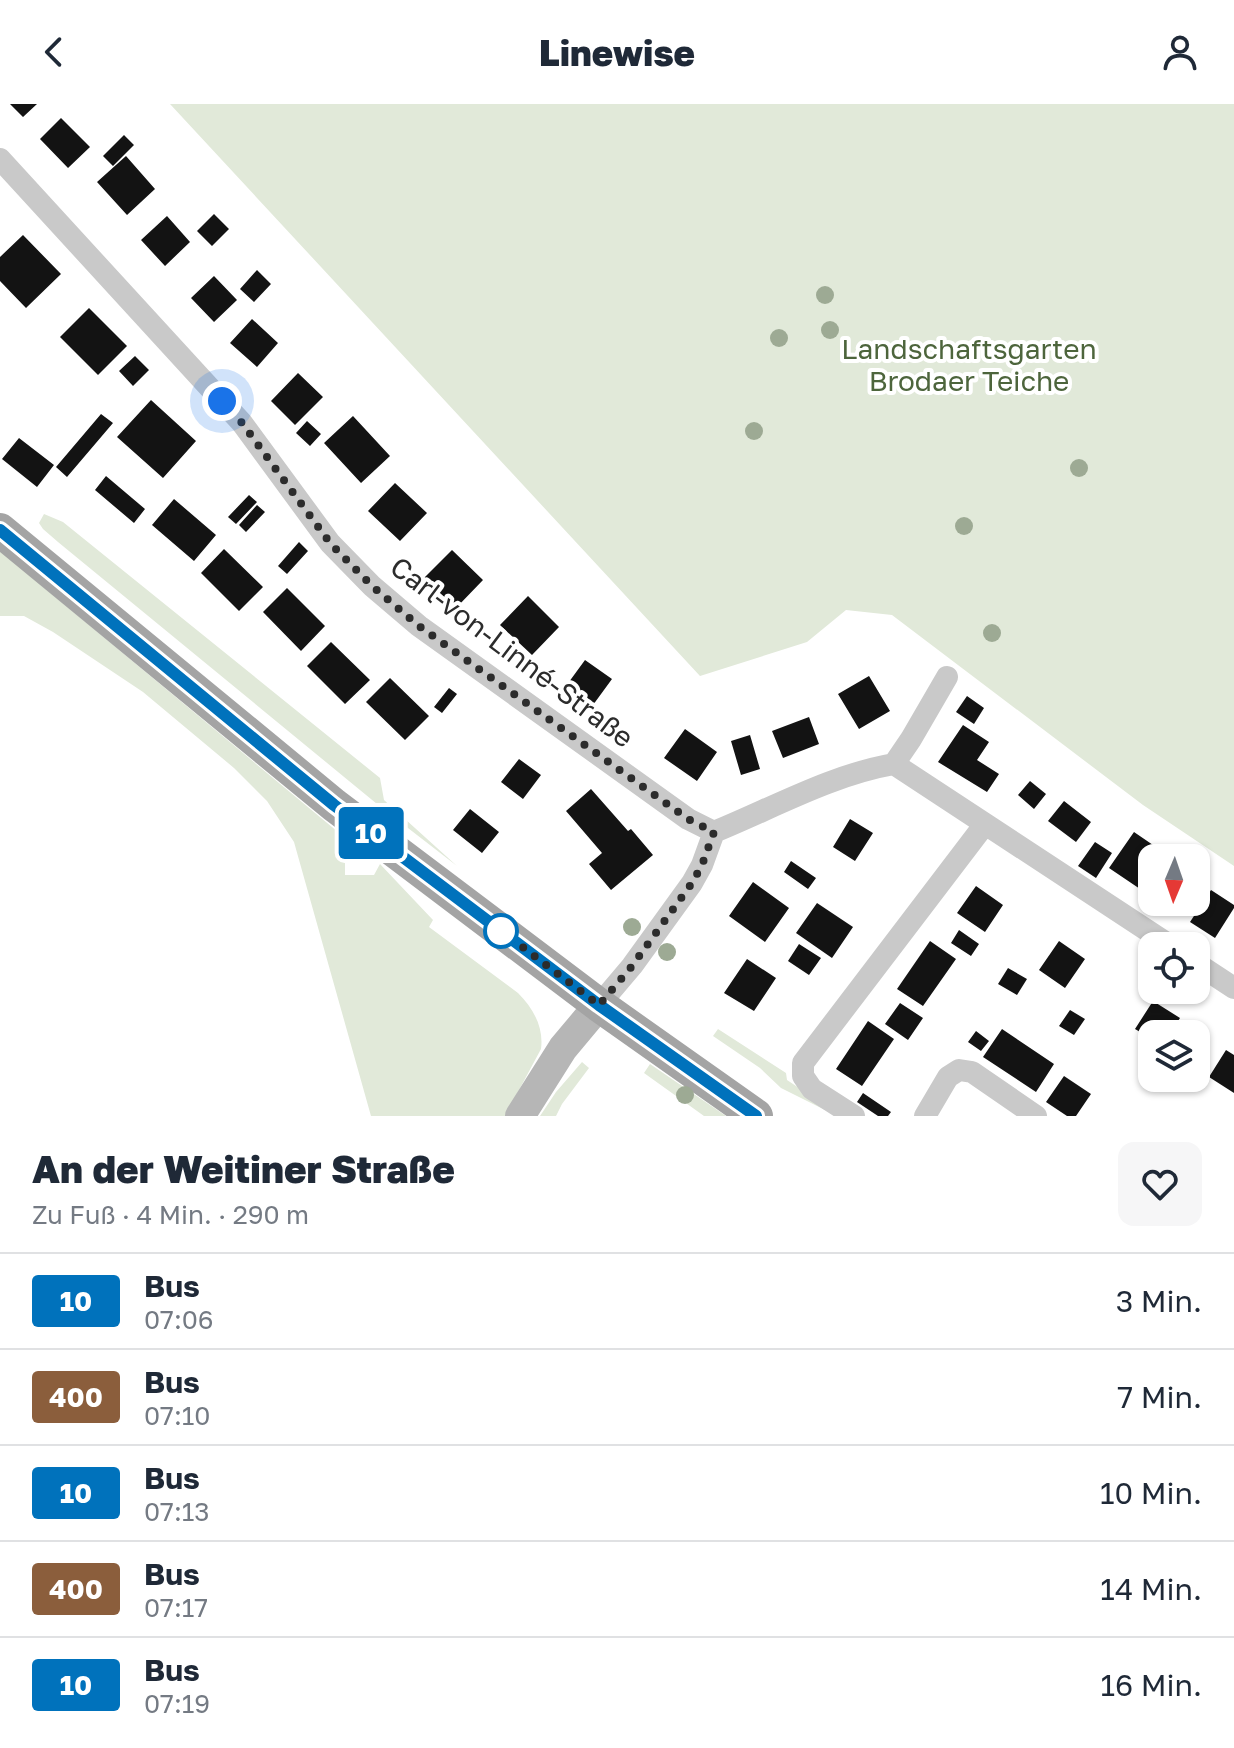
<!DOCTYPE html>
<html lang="de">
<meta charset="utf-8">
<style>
:root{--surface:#fff;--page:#f6f6f7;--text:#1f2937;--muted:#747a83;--line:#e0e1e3}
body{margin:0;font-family:"Golos Text",sans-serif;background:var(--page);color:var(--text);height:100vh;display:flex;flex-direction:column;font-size:30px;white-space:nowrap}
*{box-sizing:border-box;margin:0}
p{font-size:26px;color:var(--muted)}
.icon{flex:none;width:44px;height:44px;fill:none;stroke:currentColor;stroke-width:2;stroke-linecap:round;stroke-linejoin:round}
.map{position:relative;height:1012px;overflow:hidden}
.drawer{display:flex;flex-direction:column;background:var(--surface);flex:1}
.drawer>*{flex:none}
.badge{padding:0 16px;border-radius:6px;font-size:28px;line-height:52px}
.needle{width:52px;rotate:182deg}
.controls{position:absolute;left:1138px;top:740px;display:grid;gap:16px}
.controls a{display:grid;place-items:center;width:72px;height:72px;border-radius:16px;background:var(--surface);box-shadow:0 2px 6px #0004;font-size:40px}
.you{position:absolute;width:40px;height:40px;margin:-20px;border:6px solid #fff;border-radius:50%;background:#1a73e8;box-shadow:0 0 0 12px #1a73e833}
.map>.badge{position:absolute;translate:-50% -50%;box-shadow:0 0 0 4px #fff}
.round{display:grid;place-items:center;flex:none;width:84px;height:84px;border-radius:16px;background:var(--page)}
.overview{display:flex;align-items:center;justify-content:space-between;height:136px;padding:0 32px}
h1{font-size:38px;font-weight:800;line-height:60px}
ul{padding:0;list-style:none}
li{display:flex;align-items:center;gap:24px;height:96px;padding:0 32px;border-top:2px solid var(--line)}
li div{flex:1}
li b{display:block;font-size:30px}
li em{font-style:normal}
li .badge{min-width:88px;font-weight:700;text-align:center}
header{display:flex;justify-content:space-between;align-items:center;height:104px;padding:0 32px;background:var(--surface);font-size:36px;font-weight:800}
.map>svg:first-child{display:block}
</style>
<header><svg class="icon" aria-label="back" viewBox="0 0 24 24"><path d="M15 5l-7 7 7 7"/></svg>Linewise<svg class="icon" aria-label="person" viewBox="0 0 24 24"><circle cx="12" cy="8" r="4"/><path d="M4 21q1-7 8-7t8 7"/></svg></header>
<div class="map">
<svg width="1234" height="1012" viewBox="0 0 1234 1012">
<rect width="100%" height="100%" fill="#fff"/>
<!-- green -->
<path fill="#e1e9d9" d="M170,0h1064v762l-91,-61 -251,-190 -46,-5 -39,32 -107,34z
M44,410l19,8 317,256 4,22 73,66 -80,-62 -319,-262 -15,-13 -4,-6z
M0,447l338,281 7,23v20h29l6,-11 53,56 -4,7 89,66c15,15 26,34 23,56l-36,67h-134l-77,-274 -27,-41 -33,-33 -91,-76 -90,-60 -29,-16h-24z
M718,925l68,44 1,7 54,36h-4l-56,-28 -21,-20 -47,-32z
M582,958l7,6 -27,36 -6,12h-16l16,-24z
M650,960l76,52h-22l-60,-43z"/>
<!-- building -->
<path fill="#131313" d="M10,0h27l-14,13z
M61,14l29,29 -22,21 -28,-29z
M124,31l10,10 -21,21 -10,-10z
M126,52l29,33 -28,26 -30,-33z
M214,110l15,15 -17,17 -15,-15z
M167,112l23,26 -25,24 -24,-26z
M23,131l38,39 -35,34 -26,-27v-24z
M257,166l14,14 -17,18 -14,-13z
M214,172l23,24 -23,22 -23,-24z
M89,204l38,38 -29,29 -38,-38z
M252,215l26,24 -21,24 -27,-24z
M135,252l14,14 -16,16 -14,-15z
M298,269l25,24 -28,28 -24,-24z
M151,296l45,41 -33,37 -46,-41z
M101,310l12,9 -46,54 -11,-10z
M353,312l37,40 -29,27 -37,-40z
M307,317l14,13 -11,12 -14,-13z
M19,334l35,27 -17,22 -35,-28z
M106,372l39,33 -11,14 -39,-33z
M395,379l32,30 -27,28 -32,-30z
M249,391l8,7 -21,22 -8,-7z
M174,395l42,36 -22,26 -42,-36z
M257,401l8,7 -19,20 -7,-7z
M299,438l9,9 -21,23 -9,-8z
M224,445l39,38 -24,24 -38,-38z
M452,446l31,30 -27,28 -32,-30z
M287,484l38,38 -24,25 -38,-39z
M528,492l31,31 -27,28 -32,-30z
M331,538l39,38 -25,24 -38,-38z
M585,556l27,19 -19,26 -27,-19z
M869,572l21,35 -31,18 -21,-35z
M390,574l39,38 -24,24 -39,-38z
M449,584l8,6 -15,19 -8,-6z
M967,592l17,12 -10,16 -18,-12z
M809,613l10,27 -36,14 -11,-27z
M963,621l26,17 -12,18 22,14 -12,18 -49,-30z
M685,625l32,23 -20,29 -33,-23z
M750,631l10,34 -19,6 -10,-34z
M519,655l22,16 -18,24 -22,-17z
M1030,677l16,13 -12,15 -16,-14z
M591,685l37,42 3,-2 22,26 -42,35 -22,-26 13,-11 -36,-42z
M1064,697l27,21 -15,20 -28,-21z
M470,705l29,23 -17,21 -29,-23z
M850,715l23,14 -18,28 -22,-14z
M1134,728l19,13 -8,12 7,5v21l-6,10 -37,-25z
M1095,738l17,11 -16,25 -18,-12z
M791,757l25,17 -8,11 -24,-17z
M753,778l36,26 -24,34 -36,-26z
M976,782l27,19 -18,27 -28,-19z
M1211,786l23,15v3l-19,30 -25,-16z
M1175,798h16l-9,14 -12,-7z
M817,799l36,24 -21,31 -36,-25z
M959,826l20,14 -8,12 -20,-13z
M930,837l26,18 -33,47 -26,-17z
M1059,837l26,18 -20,29 -26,-18z
M799,840l22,14 -12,17 -21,-14z
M747,855l29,19 -22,33 -30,-18z
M1008,864l19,11 -10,16 -19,-11z
M1153,897l27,17 -10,16h-18v5l-17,-10z
M900,899l23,15 -15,22 -23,-16z
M1070,906l15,9 -11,16 -15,-9z
M868,917l26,18 -32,47 -26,-17z
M1191,920l17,11 -12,19v-20h-11z
M1002,925l52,35 -18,28 -53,-35z
M976,927l13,10 -8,10 -13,-9z
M1226,946l8,5v38l-25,-16z
M1064,972l27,18 -15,22h-9l-21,-14z
M863,989l28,19 -3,4h-10l-21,-14z"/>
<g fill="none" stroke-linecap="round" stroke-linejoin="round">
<!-- minor -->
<path stroke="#c9c9c9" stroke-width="22" d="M0,55l242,264 88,120 42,43 47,40 269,193 26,13
M894,660l17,-25 36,-62
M714,728c59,-24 117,-57 180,-68l277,182
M1196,859l38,25
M599,901l33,-39 60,-83 10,-18 12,-33
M854,1012l-42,-27 -9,-13v-13l182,-239
M925,1012l23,-39 11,-7 13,2 64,44"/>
<!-- secondary -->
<path stroke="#b6b6b6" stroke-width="30" d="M520,1012l43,-68 36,-43"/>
<!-- primary -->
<path stroke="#a4a4a4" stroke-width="34" d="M0,426l334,275 265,200 157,111"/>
</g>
<!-- trees -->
<g fill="#9daa94">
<circle cx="825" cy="191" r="9"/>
<circle cx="830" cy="226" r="9"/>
<circle cx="779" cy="234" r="9"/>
<circle cx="754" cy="327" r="9"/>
<circle cx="1079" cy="364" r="9"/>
<circle cx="964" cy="422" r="9"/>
<circle cx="992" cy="529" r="9"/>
<circle cx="632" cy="823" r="9"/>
<circle cx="667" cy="848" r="9"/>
<circle cx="685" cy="991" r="9"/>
</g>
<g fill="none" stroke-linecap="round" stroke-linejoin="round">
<!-- line casing -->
<g stroke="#fff" stroke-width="18">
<path id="line" d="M0,426l334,275 265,200 157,111"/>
</g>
<!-- line -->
<use href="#line" stroke="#0072bc" stroke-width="12"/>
<!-- walk -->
<path stroke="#2c2c2c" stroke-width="8" stroke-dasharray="0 14.4" d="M222,297l20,22 88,120 42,43 47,40 269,193 26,13 -12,33 -10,18 -60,83 -33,39 -103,-78 5,4"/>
</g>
<!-- markers -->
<circle fill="#fff" stroke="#0072bc" stroke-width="4" cx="501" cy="827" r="16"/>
<g text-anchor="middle" stroke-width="8" stroke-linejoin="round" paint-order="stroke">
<!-- park labels -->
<g font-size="28" fill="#4d653c" stroke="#fff">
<text x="969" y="255">Landschaftsgarten<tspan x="969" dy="32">Brodaer Teiche</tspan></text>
</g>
<!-- street labels -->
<g font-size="28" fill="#2c2c2c" stroke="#fff">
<text transform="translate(512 548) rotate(37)" y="10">Carl-von-Linné-Straße</text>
</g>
</g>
</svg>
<div class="controls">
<a><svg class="needle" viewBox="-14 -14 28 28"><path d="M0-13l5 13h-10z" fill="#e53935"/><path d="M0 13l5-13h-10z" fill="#747a83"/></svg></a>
<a><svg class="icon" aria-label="locate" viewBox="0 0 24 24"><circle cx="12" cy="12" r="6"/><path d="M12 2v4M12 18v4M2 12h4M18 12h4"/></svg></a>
<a><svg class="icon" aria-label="layers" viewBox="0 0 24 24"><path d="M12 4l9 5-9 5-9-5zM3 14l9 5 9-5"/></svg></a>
</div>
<div class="you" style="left:222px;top:297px"></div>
<b class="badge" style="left:371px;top:729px;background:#0072bc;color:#fff">10</b>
</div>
<section class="drawer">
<div class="overview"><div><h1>An der Weitiner Straße</h1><p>Zu Fuß · 4 Min. · 290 m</p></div><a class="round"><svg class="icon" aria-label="heart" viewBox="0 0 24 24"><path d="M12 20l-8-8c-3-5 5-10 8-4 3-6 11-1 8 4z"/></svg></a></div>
<ul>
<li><span class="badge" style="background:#0072bc;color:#fff">10</span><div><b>Bus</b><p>07:06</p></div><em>3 Min.</em></li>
<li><span class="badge" style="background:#8b5e3c;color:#fff">400</span><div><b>Bus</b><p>07:10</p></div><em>7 Min.</em></li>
<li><span class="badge" style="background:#0072bc;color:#fff">10</span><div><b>Bus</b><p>07:13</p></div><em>10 Min.</em></li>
<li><span class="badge" style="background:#8b5e3c;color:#fff">400</span><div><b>Bus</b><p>07:17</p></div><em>14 Min.</em></li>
<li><span class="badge" style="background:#0072bc;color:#fff">10</span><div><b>Bus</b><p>07:19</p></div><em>16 Min.</em></li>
</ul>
</section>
